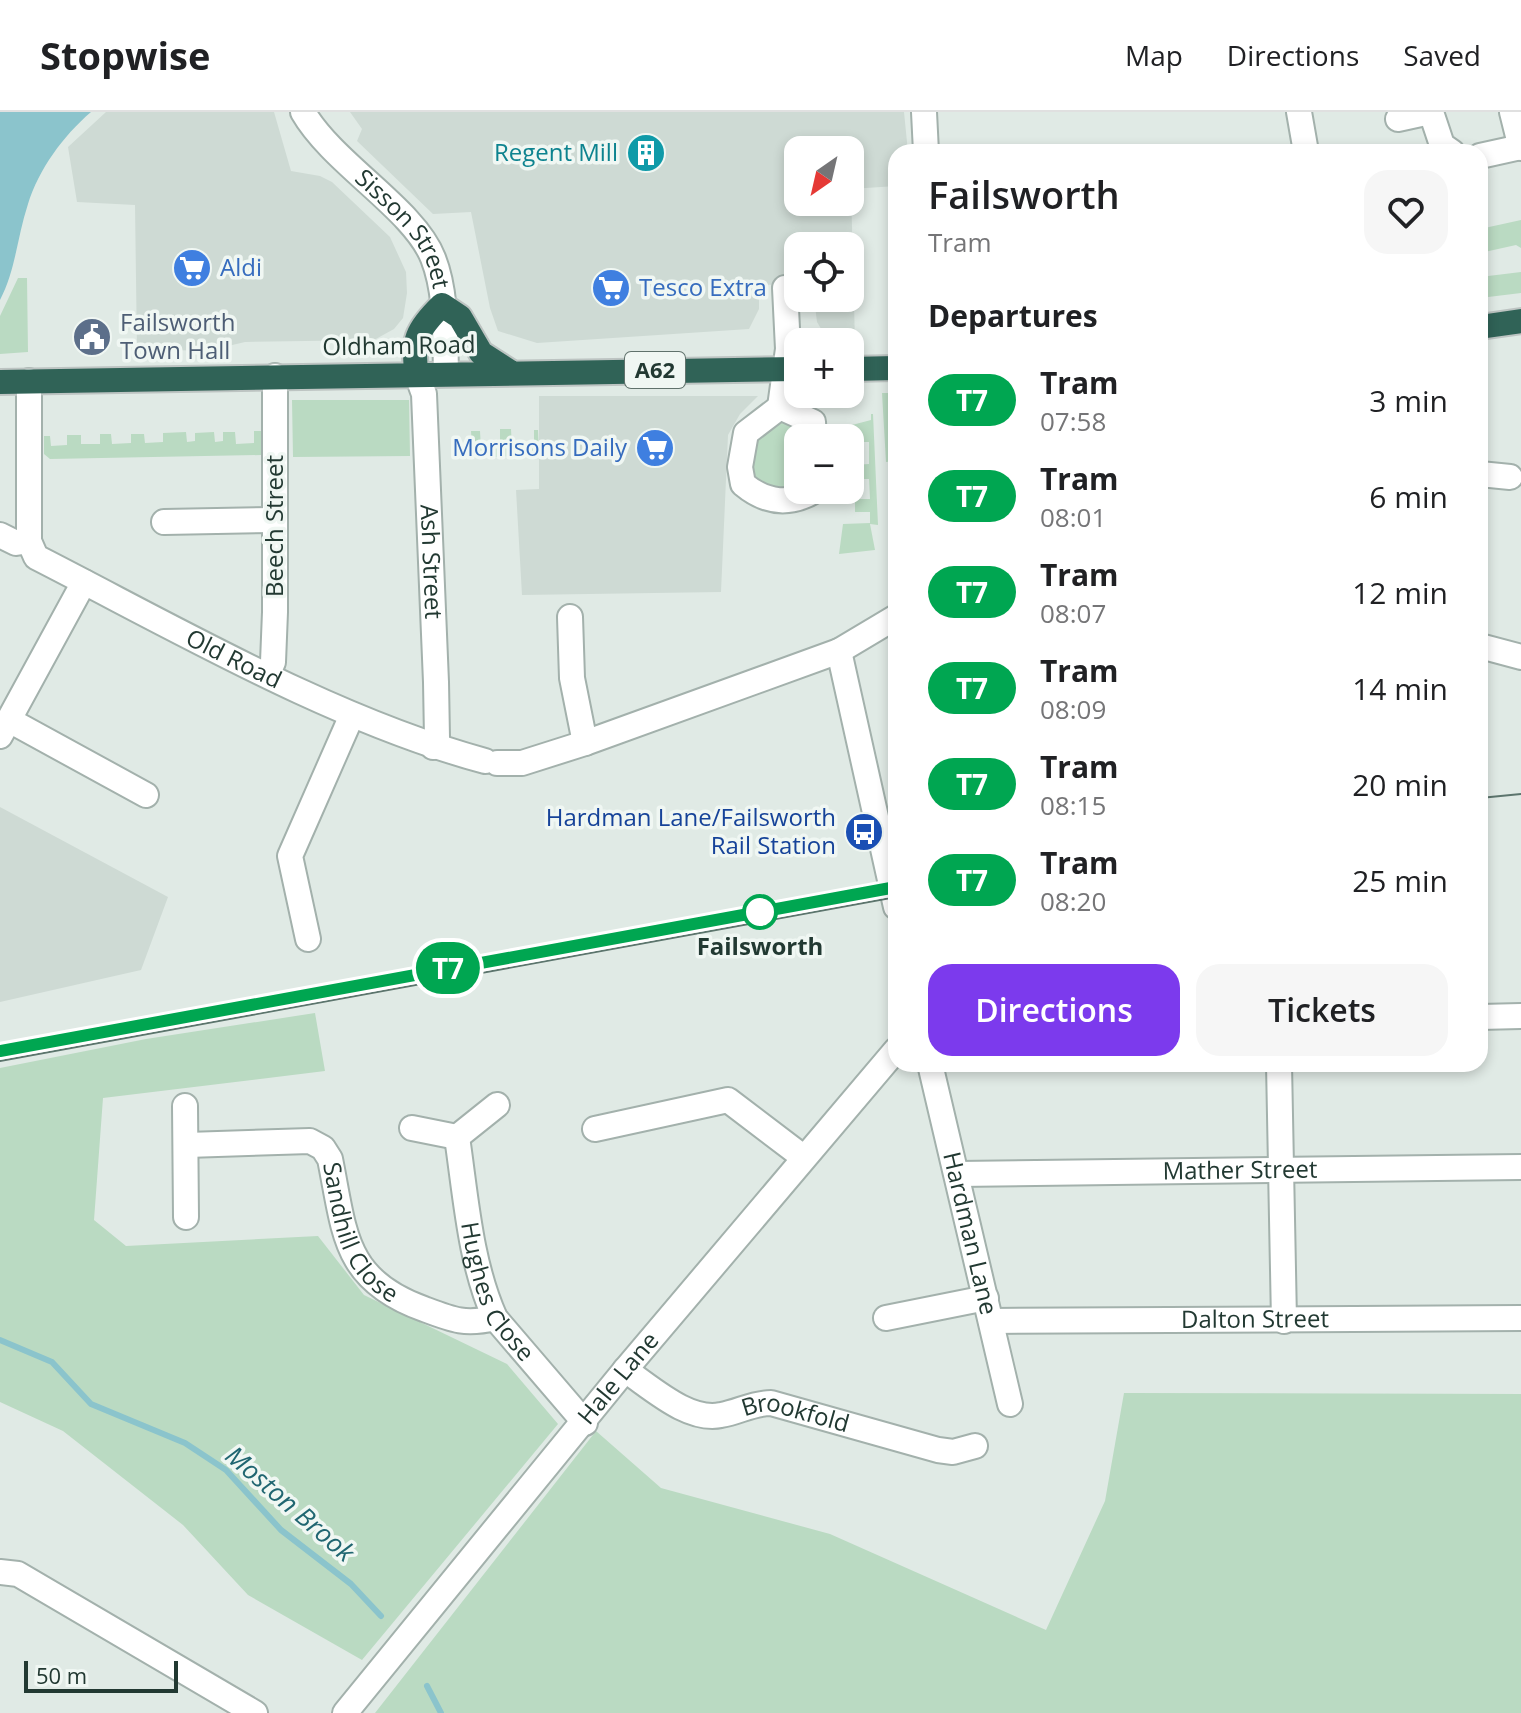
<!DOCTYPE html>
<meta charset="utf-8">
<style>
:root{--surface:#fff;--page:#f6f6f6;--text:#202124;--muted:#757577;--line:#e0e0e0;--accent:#7c3aed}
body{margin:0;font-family:"Open Sans",sans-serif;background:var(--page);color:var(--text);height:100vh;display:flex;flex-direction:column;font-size:30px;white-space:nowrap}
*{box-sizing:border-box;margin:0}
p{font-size:26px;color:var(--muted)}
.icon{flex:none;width:44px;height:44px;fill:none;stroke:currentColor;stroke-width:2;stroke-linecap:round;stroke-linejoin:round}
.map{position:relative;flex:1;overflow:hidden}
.sheet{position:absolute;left:888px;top:32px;width:600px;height:928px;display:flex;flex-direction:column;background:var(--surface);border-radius:24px;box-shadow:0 4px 12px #0003}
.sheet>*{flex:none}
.badge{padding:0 16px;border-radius:26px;font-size:28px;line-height:52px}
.needle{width:52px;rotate:214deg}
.tools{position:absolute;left:784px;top:24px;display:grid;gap:16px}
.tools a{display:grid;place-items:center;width:80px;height:80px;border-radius:16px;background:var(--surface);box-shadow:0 4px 12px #0003;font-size:40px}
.scale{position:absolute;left:24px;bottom:20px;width:154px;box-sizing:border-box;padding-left:8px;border:4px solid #223932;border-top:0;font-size:22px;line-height:28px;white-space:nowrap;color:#223932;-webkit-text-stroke:6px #f0f7f3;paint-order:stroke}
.map>.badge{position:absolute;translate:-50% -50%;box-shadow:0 0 0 4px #fff}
h2{padding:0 40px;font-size:30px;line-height:72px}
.round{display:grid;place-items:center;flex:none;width:84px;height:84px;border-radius:24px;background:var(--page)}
.summary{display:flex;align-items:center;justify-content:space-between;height:136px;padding:0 40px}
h1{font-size:38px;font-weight:600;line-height:60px}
.primary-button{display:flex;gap:16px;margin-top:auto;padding:16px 40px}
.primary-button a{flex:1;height:92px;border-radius:24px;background:var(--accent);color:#fff;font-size:32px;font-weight:600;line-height:92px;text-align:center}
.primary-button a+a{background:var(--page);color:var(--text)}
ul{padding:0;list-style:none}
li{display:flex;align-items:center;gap:24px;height:96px;padding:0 40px}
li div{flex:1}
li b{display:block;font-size:30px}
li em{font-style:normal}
li .badge{min-width:88px;font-weight:700;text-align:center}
header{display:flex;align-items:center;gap:48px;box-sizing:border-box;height:112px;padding:0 40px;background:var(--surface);border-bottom:2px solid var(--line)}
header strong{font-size:38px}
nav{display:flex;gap:44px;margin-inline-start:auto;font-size:28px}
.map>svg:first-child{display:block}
</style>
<header>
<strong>Stopwise</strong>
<nav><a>Map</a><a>Directions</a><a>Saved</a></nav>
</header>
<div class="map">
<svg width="1521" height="1601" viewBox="0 0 1521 1601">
<rect width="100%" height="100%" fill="#e0eae5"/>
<!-- built -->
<path fill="#cedad4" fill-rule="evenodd" d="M106,0h168l17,59 29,5 12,6 58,55 16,35 1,21 -4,25 -9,11 -20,11 -129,2 -34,8 -74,1 -2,-146 -58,-3 -9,-55z
M350,0h554l4,40h-12v34l-45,3 4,153 -18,-1 -14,-9 -6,-10 -3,-24h36v-52h-52v38l-39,1v24l-10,20 -212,14 -39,-12 -8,-23 -19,-96 -38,2 -76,-73 5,-12zM798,38h52v52h-52z
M539,284h219l-18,18 -12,21 -7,157 -199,3 -6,-105 23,-1z
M0,695l168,90 -27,73 -141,32z"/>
<!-- green -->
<path fill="#badac2" d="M1521,108v28l-5,-3 -36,8v-24z
M1521,160v21l-41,5v-21z
M18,166h9l1,74 -28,2v-38z
M882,281h14v68l-10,1z
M409,288l1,56 -117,1 -1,-57z
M871,302h2l5,111 -8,-1 5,26 -36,4 4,-30 27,-1v-11h-15v-13h15l-1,-20h-15v-14l15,-1v-22h-16l-1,-17 19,-5z
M786,306l19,20h-7v50l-12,6 -33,-15c-7,-36 -2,-49 33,-61z
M500,317h11l1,20 22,-1v-18h4l1,25 -77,3 3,-10 7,-1 -1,-16h9l1,18 19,-1z
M254,319h7v24l-211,4 -6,-5v-18h6l1,10 16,-1v-10h14v9h19v-10h11l1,10 19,-1v-9h13l1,9 18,-1v-9l23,-1 1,10 8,-1v-8l19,-1 1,10 8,-1v-9h12l1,12 18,-1z
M315,901l10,58 -222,27 -9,122 32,26 192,-10 46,59 143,69 51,60 -196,236 -114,-65 -65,-70 -120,-94 -63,-29v-334l146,-29z
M1124,1281l397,1v319h-1146l221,-282 65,57 169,46 216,96 59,-129z"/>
<!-- water -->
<path fill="#8bc4cc" d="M0,0h91c-28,24 -52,57 -63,92 -11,33 -12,65 -28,96z"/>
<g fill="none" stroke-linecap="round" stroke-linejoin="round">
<!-- stream -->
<path stroke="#8bc4cc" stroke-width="6" d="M0,1228l52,22 39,42 94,39 41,27 55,60 70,54 30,32
M427,1574l14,27"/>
<!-- minor casing -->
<g stroke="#a3b1ac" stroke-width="28">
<g id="minor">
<path id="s1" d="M303,0c30,52 111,97 130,146 14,35 12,80 13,116"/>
<path d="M924,0l2,40"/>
<path d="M1299,0l7,40"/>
<path d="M1431,0l11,33 10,7"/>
<path d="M1512,0l9,36"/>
<path d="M1398,7l32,-7"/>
<path d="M1480,44l41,-9"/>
<path id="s2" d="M417,263l7,19 12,288 1,56 -4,9"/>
<path id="s3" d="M29,269v160l7,16c141,72 297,163 449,204"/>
<path d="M780,295l-34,26 -6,34 3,17c24,20 48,21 73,6"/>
<path d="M780,295l8,-58 -3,-61"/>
<path d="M780,295l33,15 1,16"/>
<path d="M1480,362l30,3"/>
<path d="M164,410l110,-2"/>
<path d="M0,423l16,8 13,-2"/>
<path d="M570,505l2,61 13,65"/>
<path d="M1480,534l41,11"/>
<path d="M839,539l57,256"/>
<path d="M268,562l5,-12 2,-50v-236"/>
<path d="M9,608l137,75"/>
<path d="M0,624l84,-154"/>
<path d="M497,651h25l63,-20 254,-92 57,-34"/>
<path d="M308,827l-18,-83 62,-141"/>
<path d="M1480,905l41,-1"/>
<path id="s4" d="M930,952l80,340"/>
<path d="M1279,952l5,257"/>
<path d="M185,994l1,111"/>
<path d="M412,1016l45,9 40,-32"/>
<path d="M595,1017l133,-29 75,57"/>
<path id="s5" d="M457,1025c9,61 13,125 38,181l90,105"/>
<path id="s6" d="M187,1033l123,-4 13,7 7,11c15,74 13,121 94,150 29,11 41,16 71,9"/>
<path id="s7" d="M958,1062l563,-7"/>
<path d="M886,1206l100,-20"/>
<path id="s8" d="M991,1209l530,-3"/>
<path id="s9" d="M625,1258c26,17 63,52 96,45 18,-3 31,-12 50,-12l167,47 15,2 22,-6"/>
<path d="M0,1460l18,2 237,139"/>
<path id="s10" d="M345,1601l280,-343 271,-320"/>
</g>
</g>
<!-- highway casing -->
<g stroke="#bdc4c2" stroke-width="28">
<path id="highway" d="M1480,215l41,-6
M850,257l46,-1
M417,263c-6,-33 0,-46 25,-70l18,12 21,36 31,20
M0,270l798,-13"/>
</g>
<!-- minor -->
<use href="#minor" stroke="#fff" stroke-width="24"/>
<!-- highway -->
<use href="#highway" stroke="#306357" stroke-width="24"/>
<!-- tram -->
<path stroke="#5c756d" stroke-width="2" d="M1480,686l41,-4
M0,949l896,-164"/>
</g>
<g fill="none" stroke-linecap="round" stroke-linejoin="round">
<!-- line casing -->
<g stroke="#fff" stroke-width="18">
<path id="line" d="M0,939l896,-164"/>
</g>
<!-- line -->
<use href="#line" stroke="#00a651" stroke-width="12"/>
</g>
<!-- icons -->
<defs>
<g id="building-disc" transform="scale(2)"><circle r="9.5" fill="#0f9aa8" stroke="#f0f7f3"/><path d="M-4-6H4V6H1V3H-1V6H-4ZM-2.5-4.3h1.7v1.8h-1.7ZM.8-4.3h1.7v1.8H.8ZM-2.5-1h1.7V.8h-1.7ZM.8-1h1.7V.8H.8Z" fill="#fff"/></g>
<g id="supermarket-disc" transform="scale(2)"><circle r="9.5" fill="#3f7fe0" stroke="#f0f7f3"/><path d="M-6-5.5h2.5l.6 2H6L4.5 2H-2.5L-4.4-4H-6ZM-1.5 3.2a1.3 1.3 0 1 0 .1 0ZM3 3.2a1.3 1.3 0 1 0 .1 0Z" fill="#fff"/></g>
<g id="civic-disc" transform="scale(2)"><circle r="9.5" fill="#5c6f8a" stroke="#f0f7f3"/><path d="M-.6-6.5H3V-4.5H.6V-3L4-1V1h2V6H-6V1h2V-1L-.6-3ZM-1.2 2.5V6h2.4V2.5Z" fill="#fff"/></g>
<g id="bus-disc" transform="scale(2)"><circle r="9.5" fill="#1a4fb4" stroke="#f0f7f3"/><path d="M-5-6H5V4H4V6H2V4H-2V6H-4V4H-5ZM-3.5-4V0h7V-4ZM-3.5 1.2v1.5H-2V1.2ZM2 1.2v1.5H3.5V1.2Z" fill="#fff"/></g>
</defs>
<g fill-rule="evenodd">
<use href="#building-disc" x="646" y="41"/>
<use href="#supermarket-disc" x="192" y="156"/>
<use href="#supermarket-disc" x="611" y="176"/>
<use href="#civic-disc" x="92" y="225"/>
<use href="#supermarket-disc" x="655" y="336"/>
<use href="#bus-disc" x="864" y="720"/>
</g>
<!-- markers -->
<circle fill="#fff" stroke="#00a651" stroke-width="4" cx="760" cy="800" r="16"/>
<g text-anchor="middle" stroke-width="7" stroke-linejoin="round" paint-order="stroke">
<!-- shield labels -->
<rect fill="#f0f7f3" stroke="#60726c" stroke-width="2" x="625" y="240" width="60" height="36" rx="6"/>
<g font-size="22" font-weight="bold" fill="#223932">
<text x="655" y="266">A62</text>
</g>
<!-- culture labels -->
<g font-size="24" fill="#0d838f" stroke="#f0f7f3" text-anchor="end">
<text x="618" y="49">Regent Mill</text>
</g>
<!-- street labels -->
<g font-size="24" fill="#223932" stroke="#f0f7f3">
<text dy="8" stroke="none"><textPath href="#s1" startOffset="156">Sisson Street</textPath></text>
<text transform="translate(399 234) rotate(-1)" y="8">Oldham Road</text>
<text transform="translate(275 414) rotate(-90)" y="8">Beech Street</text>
<text dy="8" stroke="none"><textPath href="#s2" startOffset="188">Ash Street</textPath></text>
<text dy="8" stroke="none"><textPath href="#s3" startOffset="400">Old Road</textPath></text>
<text dy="8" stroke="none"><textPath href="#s7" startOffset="282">Mather Street</textPath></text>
<text dy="8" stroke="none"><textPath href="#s6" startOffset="232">Sandhill Close</textPath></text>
<text dy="8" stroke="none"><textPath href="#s4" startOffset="174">Hardman Lane</textPath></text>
<text dy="8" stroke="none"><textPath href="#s5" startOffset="162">Hughes Close</textPath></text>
<text dy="8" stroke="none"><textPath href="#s8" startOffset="264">Dalton Street</textPath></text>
<text dy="8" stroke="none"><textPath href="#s10" startOffset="432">Hale Lane</textPath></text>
<text dy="8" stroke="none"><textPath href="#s9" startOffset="186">Brookfold</textPath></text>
</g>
<!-- shop labels -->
<g font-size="24" fill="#366cbe" stroke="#f0f7f3" text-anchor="start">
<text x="220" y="164">Aldi</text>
<text x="639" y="184">Tesco Extra</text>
<text x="627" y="344" text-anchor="end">Morrisons Daily</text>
</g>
<!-- service labels -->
<g font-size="24" fill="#4e5e75" stroke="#f0f7f3" text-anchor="start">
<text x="120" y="219">Failsworth<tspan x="120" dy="28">Town Hall</tspan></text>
</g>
<!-- transit labels -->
<g font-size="24" fill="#164399" stroke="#f0f7f3" text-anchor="end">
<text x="836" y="714">Hardman Lane/Failsworth<tspan x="836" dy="28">Rail Station</tspan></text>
</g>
<!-- stop labels -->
<g font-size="24" font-weight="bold" fill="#223932" stroke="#f0f7f3">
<text x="760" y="843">Failsworth</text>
</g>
<!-- water labels -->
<g font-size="26" font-style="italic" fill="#206671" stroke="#f0f7f3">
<text transform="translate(290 1392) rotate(41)" y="9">Moston Brook</text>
</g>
</g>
</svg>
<div class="tools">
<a><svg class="needle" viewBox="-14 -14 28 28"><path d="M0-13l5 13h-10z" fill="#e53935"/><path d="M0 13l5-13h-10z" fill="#757577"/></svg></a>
<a><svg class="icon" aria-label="locate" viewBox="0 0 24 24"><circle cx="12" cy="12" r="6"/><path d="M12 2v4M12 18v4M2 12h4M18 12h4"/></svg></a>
<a>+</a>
<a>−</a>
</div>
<div class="scale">50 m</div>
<b class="badge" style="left:448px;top:856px;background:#00a651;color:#fff">T7</b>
<section class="sheet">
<div class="summary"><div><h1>Failsworth</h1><p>Tram</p></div><a class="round"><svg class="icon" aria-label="heart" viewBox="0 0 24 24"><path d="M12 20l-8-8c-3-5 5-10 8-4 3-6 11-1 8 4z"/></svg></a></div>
<h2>Departures</h2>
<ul>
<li><span class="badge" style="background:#00a651;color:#fff">T7</span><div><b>Tram</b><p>07:58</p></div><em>3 min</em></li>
<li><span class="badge" style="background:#00a651;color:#fff">T7</span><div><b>Tram</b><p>08:01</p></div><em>6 min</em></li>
<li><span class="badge" style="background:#00a651;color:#fff">T7</span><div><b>Tram</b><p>08:07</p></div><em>12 min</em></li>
<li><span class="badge" style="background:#00a651;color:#fff">T7</span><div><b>Tram</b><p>08:09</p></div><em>14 min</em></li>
<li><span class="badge" style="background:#00a651;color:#fff">T7</span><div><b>Tram</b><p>08:15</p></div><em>20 min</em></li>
<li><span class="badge" style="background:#00a651;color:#fff">T7</span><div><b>Tram</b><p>08:20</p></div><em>25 min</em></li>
</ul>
<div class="primary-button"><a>Directions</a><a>Tickets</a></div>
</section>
</div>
